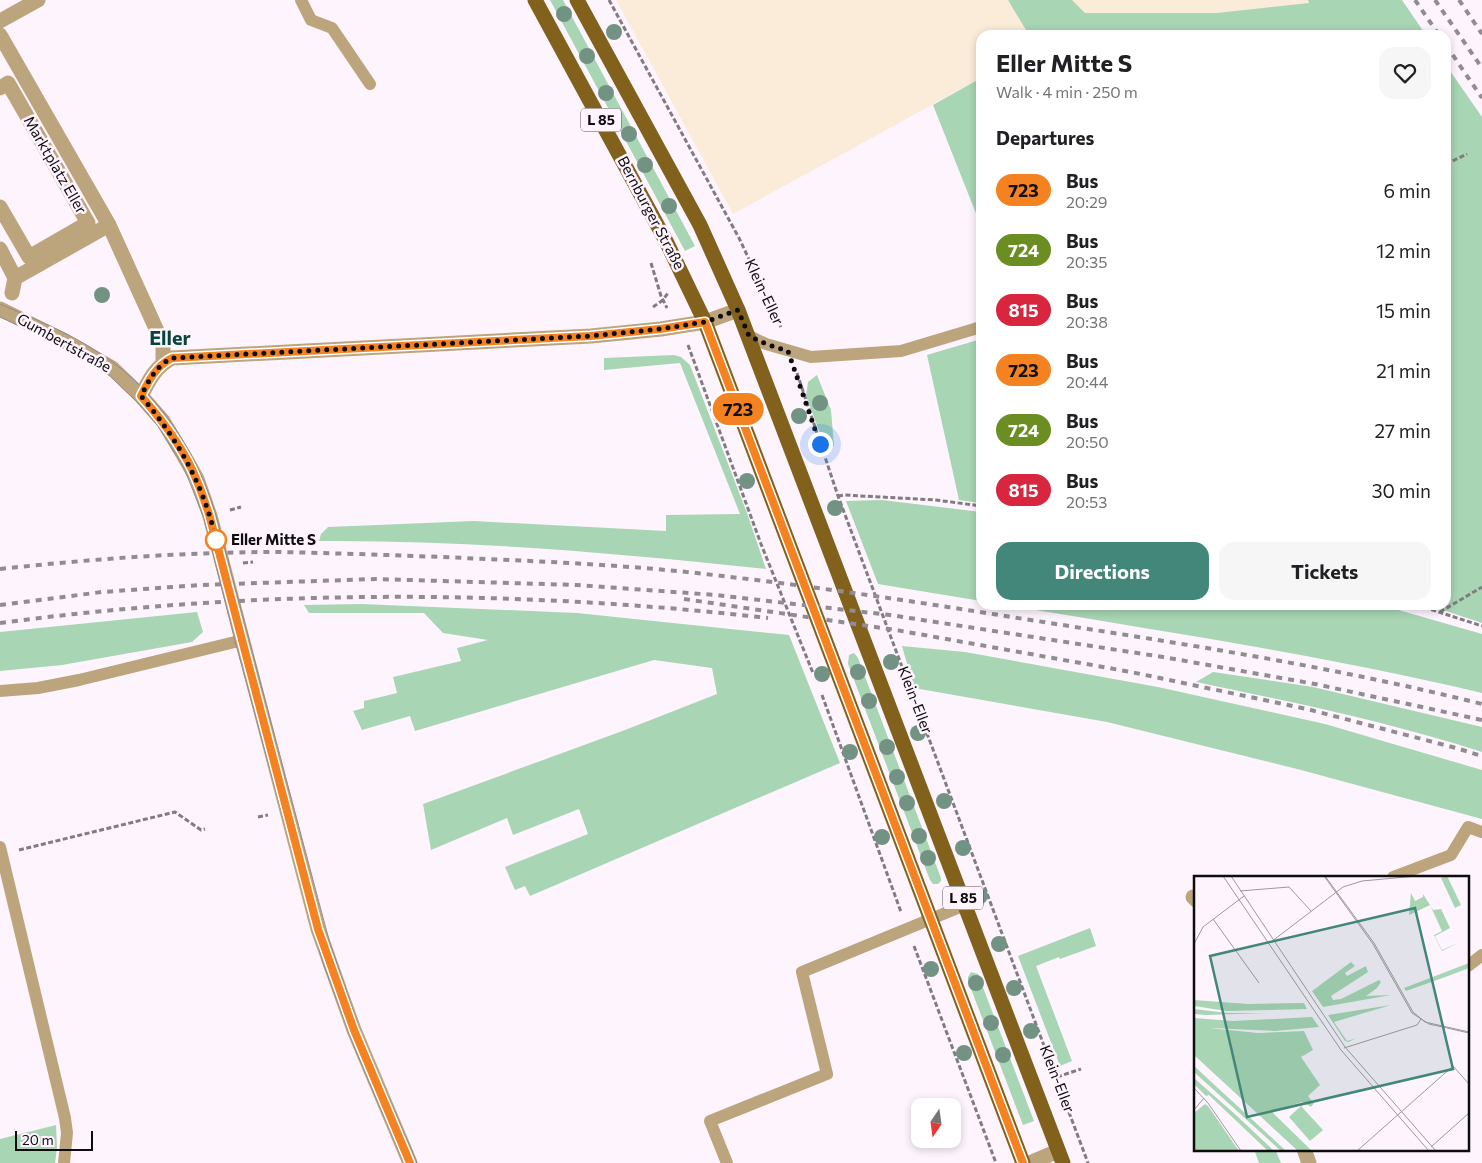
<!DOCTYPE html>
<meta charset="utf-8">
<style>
:root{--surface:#fff;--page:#f6f6f6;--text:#202124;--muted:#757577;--accent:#43867a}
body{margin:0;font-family:Commissioner,sans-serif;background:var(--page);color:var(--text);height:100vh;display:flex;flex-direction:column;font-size:19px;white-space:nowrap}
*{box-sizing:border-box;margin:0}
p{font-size:16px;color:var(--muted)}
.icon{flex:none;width:28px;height:28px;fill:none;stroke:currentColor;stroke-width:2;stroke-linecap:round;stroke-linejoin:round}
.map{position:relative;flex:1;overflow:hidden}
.panel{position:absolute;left:976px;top:30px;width:475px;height:580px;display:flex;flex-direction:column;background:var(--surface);border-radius:15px;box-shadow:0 2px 8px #0003}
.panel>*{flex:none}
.badge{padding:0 10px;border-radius:16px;font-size:18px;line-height:32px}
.needle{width:32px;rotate:193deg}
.buttons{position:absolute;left:911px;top:1098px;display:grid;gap:10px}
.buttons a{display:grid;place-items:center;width:50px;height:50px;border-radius:10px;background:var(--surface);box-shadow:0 2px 8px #0003;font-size:25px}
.scale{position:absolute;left:15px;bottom:12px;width:78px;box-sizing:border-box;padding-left:5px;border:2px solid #0f0c0f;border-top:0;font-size:14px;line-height:18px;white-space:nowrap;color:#0f0c0f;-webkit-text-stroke:4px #fef4fe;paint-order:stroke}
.you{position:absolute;width:25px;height:25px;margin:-12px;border:4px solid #fff;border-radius:50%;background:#1a73e8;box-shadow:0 0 0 8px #1a73e833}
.map>.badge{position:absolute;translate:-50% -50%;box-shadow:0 0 0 2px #fff}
h2{padding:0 20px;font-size:19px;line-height:45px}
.round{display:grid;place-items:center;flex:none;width:52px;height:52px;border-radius:15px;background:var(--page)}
.headline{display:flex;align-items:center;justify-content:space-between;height:85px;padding:0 20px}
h1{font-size:24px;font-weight:700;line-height:38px}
.button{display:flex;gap:10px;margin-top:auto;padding:10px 20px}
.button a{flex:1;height:58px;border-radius:15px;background:var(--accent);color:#fff;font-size:20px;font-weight:700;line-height:58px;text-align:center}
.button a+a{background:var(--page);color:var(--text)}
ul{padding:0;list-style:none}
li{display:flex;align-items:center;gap:15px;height:60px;padding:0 20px}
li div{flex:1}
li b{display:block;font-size:19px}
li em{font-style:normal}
li .badge{min-width:55px;font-weight:700;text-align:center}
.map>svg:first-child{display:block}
</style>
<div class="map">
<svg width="1482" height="1163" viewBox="0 0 1482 1163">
<rect width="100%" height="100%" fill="#fef4fe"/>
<!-- education -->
<path fill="#faecd8" d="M616,0h755l-313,35h-77v43l-248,136z"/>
<!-- green -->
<path fill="#a8d5b3" d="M550,0h13l132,246 -10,5z
M1008,0h64l13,13h132l92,-10 -1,-3h94l24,35h-397z
M1446,65l36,52v506l-54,-18h18z
M981,78v148l-48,-121z
M981,339v164l-22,-3 -32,-145z
M674,355l7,2 9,8 57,148 19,56c-149,-16 -298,-29 -447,-28l2,-7 7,-7 146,-6 192,10v-16l74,-1 -60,-151 -76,7v-12z
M817,375l14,35 3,36 -8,3 -20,-53 2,-14z
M882,500l99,12v89l-103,-17 -32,-83z
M362,604l215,9 212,22 51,128 -310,133 -5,-10 -10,4 -10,-23 83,-33 -9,-25 -66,26 -6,-17 -76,32 -8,-46 202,-74 92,-36 -5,-26 -58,-8 -239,71 -5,-15 -48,14 -9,-19 11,-3v-7l33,-8 -4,-16 68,-16 -4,-13 31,-8 -45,-7 -19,-20h-115l-5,-8z
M1005,605h376l101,29v59c-157,-38 -318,-61 -477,-88z
M197,612l6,20 -11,10 -130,23 -62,6v-39z
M902,646l63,6 193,35 167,37 157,46v49l-181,-49 -194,-48 -193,-34z
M854,653l4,5 83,220v3l-3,3h-5l-3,-4 -82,-216 1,-9z
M1213,672l100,15 169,40v25c-93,-30 -190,-50 -286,-70z
M1090,928l6,18 -36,13 -1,-2 -23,9 36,95 -12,5 -42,-110z
M971,972l7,2 1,3 55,144 -11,4 -55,-144v-4z
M56,1125l1,23 -2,15h-55v-24z
M1254,1149h21l6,14h-22z"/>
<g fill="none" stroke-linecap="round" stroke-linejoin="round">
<!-- path -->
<path stroke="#827b82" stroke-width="3" stroke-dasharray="5 2.5" stroke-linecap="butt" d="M609,0l130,238 42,89
M1446,164l21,-10
M651,263l10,33 6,12
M653,307l10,-7 5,-7
M688,345l73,199 52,129
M797,373l41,123 250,667
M838,496l6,-1 92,5 45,6
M230,510l11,-3
M243,563l10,-1
M1417,605l65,21
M1440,612l42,-25
M822,695l79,217
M258,817l10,-2
M19,850l156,-38 26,18 4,-1
M914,946l82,217
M1057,1077l24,-8"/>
<!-- lane -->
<path stroke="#bca57c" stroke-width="12" d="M301,0l10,20 21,8 38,56
M749,336l17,8 45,13 90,-6 80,-24
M0,691l38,-3 41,-8 164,-40
M0,847l65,271 2,15 -3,30
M1393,877l58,-22 17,-28 14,5
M1468,966l14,-11
M727,1163l-17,-42 117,-47 -25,-102 163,-67"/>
<!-- street -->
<path stroke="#bca57c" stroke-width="15" d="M0,21l38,-21
M0,35l109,190 54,119v18
M0,88l8,-5 80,140 -59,34 -29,-50
M0,249l15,29 94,-53
M12,293l3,-15
M0,309l63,31 49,28 29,28 22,25 21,35 13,23 13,37 108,413 36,101 56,133
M141,396c8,-16 15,-30 31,-38l419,-22 70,-7 44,-7 33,-12
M1193,897l3,3
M1304,1149l5,14
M1030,1163l28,-12"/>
<!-- primary -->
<path stroke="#81611c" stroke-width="15" d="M535,0l131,241 39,81 318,841
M577,0l123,225 38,85 325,853"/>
<!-- tram -->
<path stroke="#928b92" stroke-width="1" d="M0,304c30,13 62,26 90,43 62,37 103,96 125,165l114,428 32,94 56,129
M0,317l63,29 47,30 25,24 23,26 26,42 20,50 31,123 88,322 33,88 48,112"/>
<!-- rail -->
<path stroke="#928b92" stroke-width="4" stroke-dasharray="6 6" stroke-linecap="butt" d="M1415,0l24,35
M1435,0l47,68
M1459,0l23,34
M1446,45l36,53
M0,569c92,-10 185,-17 277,-17 55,1 110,3 165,5 88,4 175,7 263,17 107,12 213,28 319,45 154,24 307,47 458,85
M684,599l212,31 235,42 176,37 149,39 26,8
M0,605l102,-13 98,-7 175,-6 202,6 139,10 174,20 273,42 152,27 167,36
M0,623c254,-34 513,-34 768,-5"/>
</g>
<!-- trees -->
<g fill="#729283">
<circle cx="564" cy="14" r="8"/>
<circle cx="614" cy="32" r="8"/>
<circle cx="587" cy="56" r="8"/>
<circle cx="606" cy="93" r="8"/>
<circle cx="629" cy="134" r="8"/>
<circle cx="645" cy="165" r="8"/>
<circle cx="669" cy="206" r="8"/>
<circle cx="102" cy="295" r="8"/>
<circle cx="820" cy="403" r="8"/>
<circle cx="799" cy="416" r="8"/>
<circle cx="747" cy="481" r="8"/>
<circle cx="835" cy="508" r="8"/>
<circle cx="891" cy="662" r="8"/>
<circle cx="858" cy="672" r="8"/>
<circle cx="822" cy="674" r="8"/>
<circle cx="869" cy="701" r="8"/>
<circle cx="918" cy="733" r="8"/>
<circle cx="887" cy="747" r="8"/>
<circle cx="850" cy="752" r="8"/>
<circle cx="897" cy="777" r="8"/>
<circle cx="944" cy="801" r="8"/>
<circle cx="907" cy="803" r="8"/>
<circle cx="919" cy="836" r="8"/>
<circle cx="882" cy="837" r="8"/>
<circle cx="963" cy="848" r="8"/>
<circle cx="928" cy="858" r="8"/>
<circle cx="980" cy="896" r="8"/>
<circle cx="999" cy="944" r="8"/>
<circle cx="931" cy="969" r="8"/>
<circle cx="976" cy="983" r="8"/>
<circle cx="1014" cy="988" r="8"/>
<circle cx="991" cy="1023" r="8"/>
<circle cx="1031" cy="1031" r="8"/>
<circle cx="964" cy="1053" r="8"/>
<circle cx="1003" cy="1055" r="8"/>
</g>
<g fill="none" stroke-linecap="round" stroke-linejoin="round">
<!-- line casing -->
<g stroke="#fff" stroke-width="11">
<path id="line" d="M410,1163l-56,-133 -36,-101 -109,-415c-4,-11 -7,-22 -12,-33 -12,-31 -34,-60 -56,-85 8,-16 15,-30 31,-38l418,-22 70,-7 45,-7 318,841"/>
</g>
<!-- line -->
<use href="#line" stroke="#f58220" stroke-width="8"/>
<!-- walk -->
<path stroke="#0f0c0f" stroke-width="5" stroke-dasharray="0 9" d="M216,540c-12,-55 -39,-102 -75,-144 8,-16 15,-30 31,-38l418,-22 70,-7 45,-7 33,-12 11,26 17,8 22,7 32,93"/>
</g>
<!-- markers -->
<circle fill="#fff" stroke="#f58220" stroke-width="2.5" cx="216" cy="540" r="10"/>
<g text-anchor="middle" stroke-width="5" stroke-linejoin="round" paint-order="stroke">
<!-- shield labels -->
<g fill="#fef4fe" stroke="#575257" stroke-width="1">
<rect x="581" y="108.5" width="40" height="23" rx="4"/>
<rect x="943" y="886.5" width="40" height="23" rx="4"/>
</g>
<g font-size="14" font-weight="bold" fill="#0f0c0f">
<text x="601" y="125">L 85</text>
<text x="963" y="903">L 85</text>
</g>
<!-- street labels -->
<g font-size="15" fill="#0f0c0f" stroke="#fef4fe">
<text transform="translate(55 165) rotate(60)" y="5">Marktplatz Eller</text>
<text transform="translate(651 213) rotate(62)" y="5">Bernburger Straße</text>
<text transform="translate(764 292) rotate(65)" y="5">Klein-Eller</text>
<text transform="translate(64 343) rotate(29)" y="5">Gumbertstraße</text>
<text transform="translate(915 700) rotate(69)" y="5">Klein-Eller</text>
<text transform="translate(1057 1079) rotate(69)" y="5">Klein-Eller</text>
</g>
<!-- stop labels -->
<g font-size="15" font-weight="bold" fill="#0f0c0f" stroke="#fef4fe" text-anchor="start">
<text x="231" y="545">Eller Mitte S</text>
</g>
<!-- district labels -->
<g font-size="20" font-weight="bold" fill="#07443b" stroke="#fef4fe">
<text x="170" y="345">Eller</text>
</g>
</g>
<!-- overview -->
<g transform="translate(1194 876)">
<rect width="275" height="275" fill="#fef4fe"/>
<path d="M253,0l14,29 -6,3 -14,-30zM217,17l4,8 8,-4v-3l10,16 8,-1 9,19 -15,8 7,14 16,-7 -16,8 -8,-16 8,-4 -12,-26 -21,10zM157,86l4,4 -10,7 2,3 19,-10 2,6 -37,24 2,4 8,-1 38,-19 2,2 -4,6 -11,8 25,-1 -68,12 -11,-16zM275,87v5l-21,8 -42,15 -2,-3zM0,124l54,4 56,-1 3,6 -80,2 -33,-5zM197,129l-57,17 13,19 10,-3 -9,4 -3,-1 -17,-26zM0,133l33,4h38l-59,2 -12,-1zM118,141l7,10 -44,4 -66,-3 49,5 46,-2 9,19 -12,7 19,28 -12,11 6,7 -3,4 -9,-5 -31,9 41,40h-14l-104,-96v-37l39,3zM0,190l63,58 29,27h-5l-87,-79zM0,202l43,38 37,35h-6l-59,-56 -3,1 -12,-12zM11,228l3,2 31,45h-45v-38zM107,230l22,24 -13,11 -21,-24z" fill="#a8d5b3"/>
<path fill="none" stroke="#9e979e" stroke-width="1" d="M29,0l118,174 88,101M37,0l114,171 91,104M130,0l49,68 39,69 17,11 40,9M131,0l49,67 39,69 12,10 44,10M46,15l49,-4 22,24M19,43l46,64M77,66l72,-55 19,-6 55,-5M0,68l9,-17 41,-31M150,172l73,-23 4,-6M0,212l14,15 33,48M0,234l10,-12M237,271l38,-34M163,275l96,-85 16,18"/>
<path fill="#43867a" fill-opacity="0.15" stroke="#43867a" stroke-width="2.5" d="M221,32l38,161 -206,48 -37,-161z"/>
<rect width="275" height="275" fill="none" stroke="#0f0c0f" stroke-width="2.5"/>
</g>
</svg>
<div class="buttons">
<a><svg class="needle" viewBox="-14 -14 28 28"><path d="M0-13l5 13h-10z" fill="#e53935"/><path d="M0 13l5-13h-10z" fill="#757577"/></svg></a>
</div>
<div class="scale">20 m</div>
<div class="you" style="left:820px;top:444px"></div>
<b class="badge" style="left:738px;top:409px;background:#f58220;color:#111">723</b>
<section class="panel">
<div class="headline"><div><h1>Eller Mitte S</h1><p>Walk · 4 min · 250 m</p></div><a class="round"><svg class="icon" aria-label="heart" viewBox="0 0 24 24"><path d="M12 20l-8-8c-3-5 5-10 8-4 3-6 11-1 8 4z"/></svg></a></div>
<h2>Departures</h2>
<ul>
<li><span class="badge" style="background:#f58220;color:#111">723</span><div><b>Bus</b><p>20:29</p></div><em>6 min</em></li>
<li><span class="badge" style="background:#6b8e23;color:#fff">724</span><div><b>Bus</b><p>20:35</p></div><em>12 min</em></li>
<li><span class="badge" style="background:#d7263d;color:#fff">815</span><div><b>Bus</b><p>20:38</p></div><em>15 min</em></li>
<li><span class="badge" style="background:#f58220;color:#111">723</span><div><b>Bus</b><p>20:44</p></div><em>21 min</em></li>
<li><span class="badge" style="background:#6b8e23;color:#fff">724</span><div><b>Bus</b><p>20:50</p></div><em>27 min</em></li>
<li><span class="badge" style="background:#d7263d;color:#fff">815</span><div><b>Bus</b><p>20:53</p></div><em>30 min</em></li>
</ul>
<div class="button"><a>Directions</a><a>Tickets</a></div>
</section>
</div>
